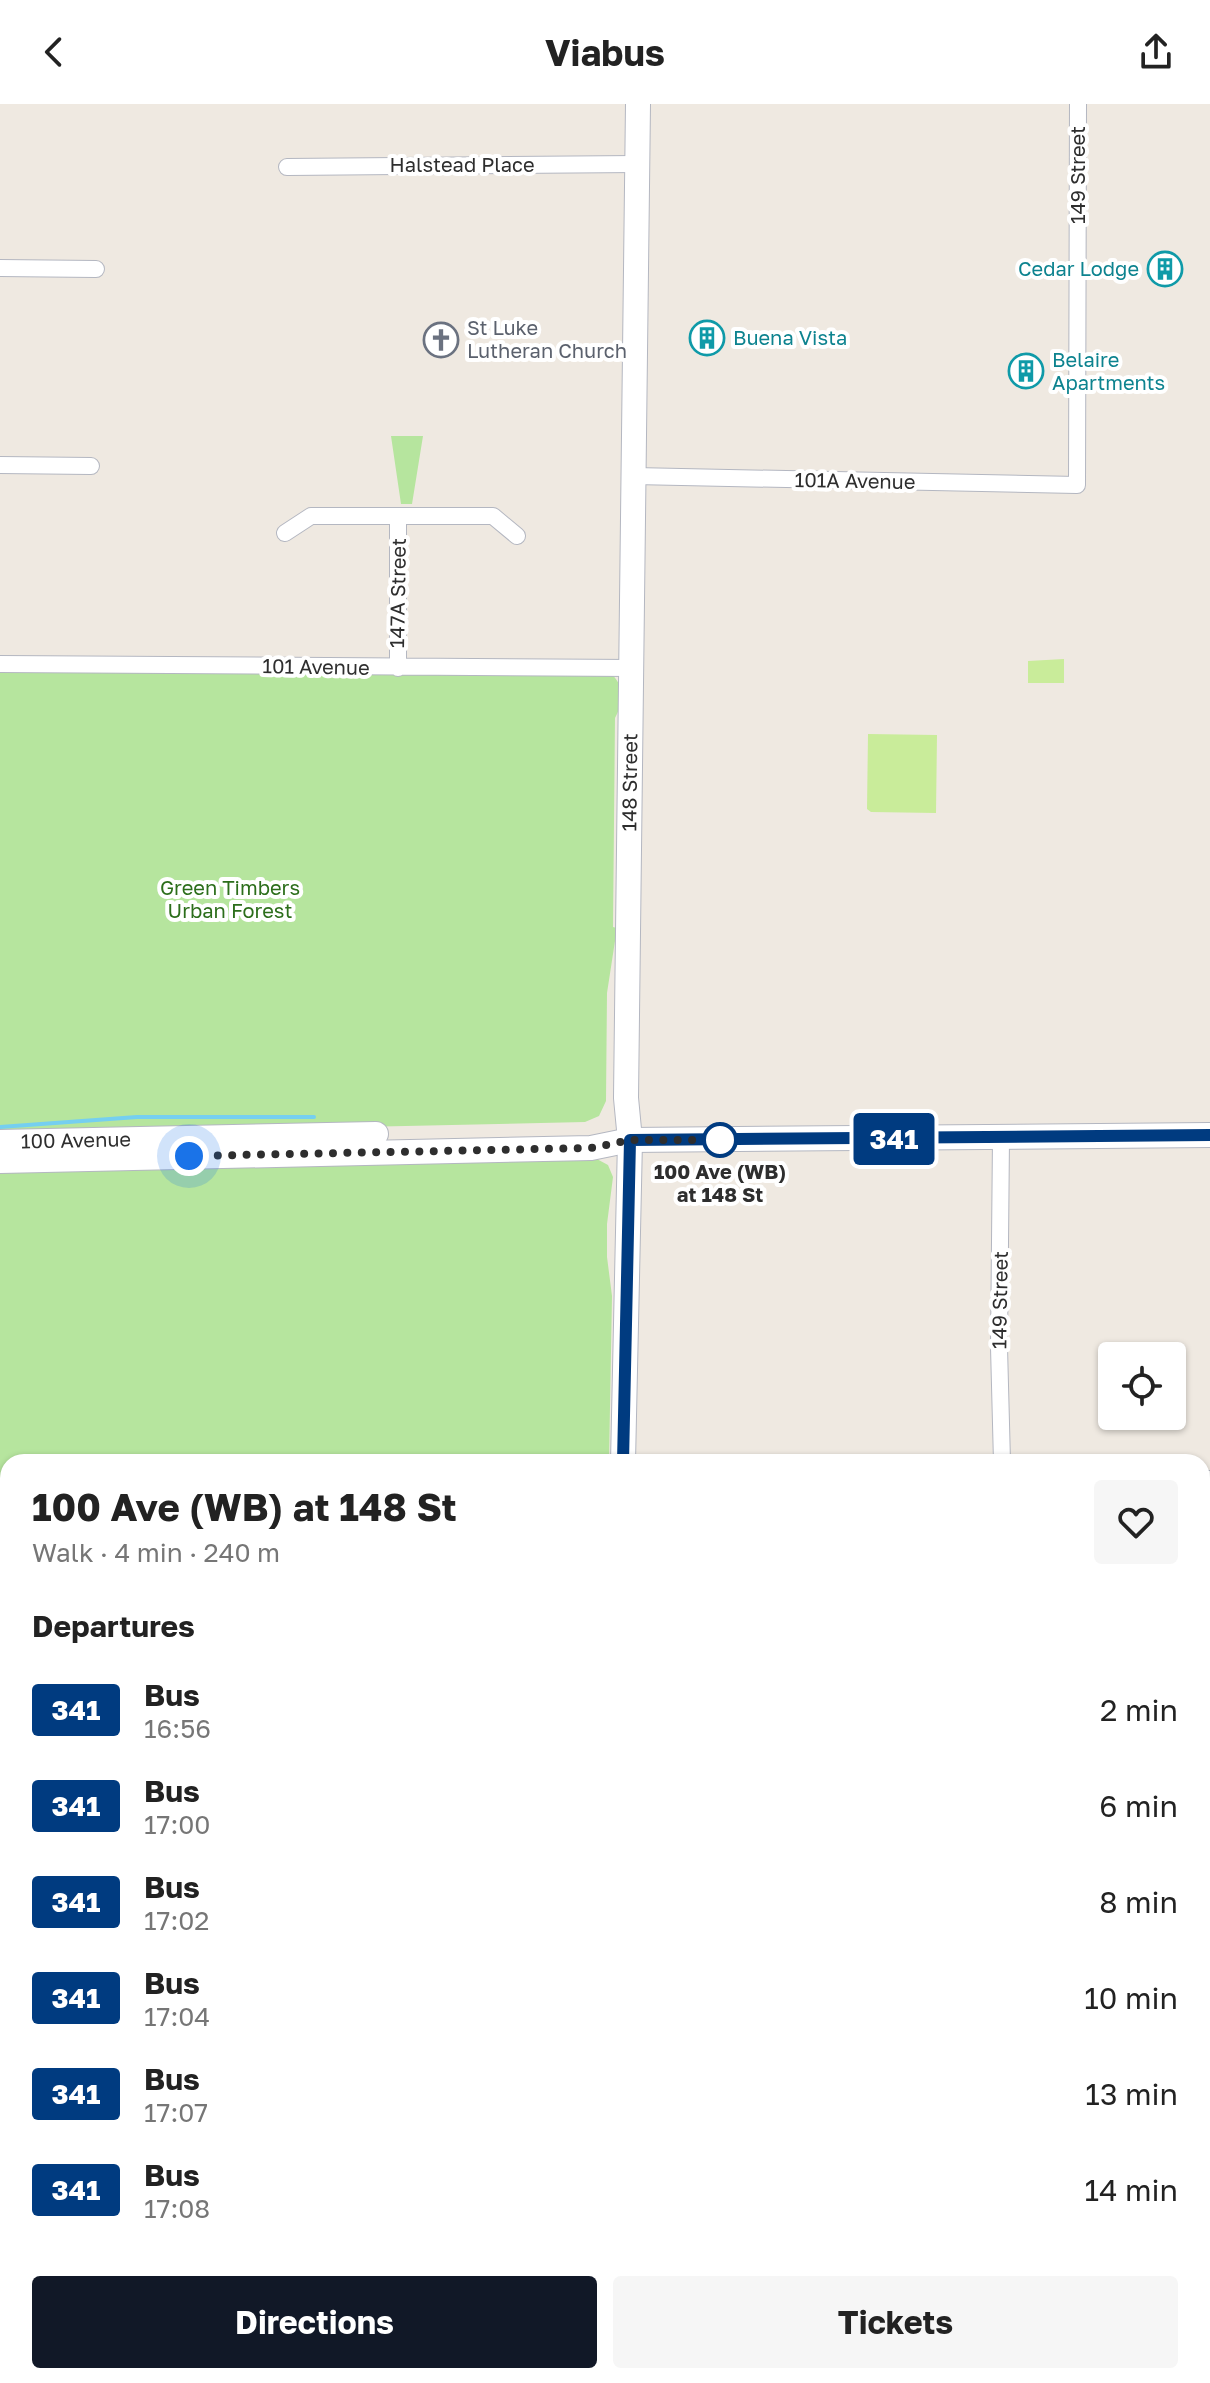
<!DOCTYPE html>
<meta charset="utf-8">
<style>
:root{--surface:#fff;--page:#f6f6f6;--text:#222;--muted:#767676;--accent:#111827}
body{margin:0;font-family:"Golos Text",sans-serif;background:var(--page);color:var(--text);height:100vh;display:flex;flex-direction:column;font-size:30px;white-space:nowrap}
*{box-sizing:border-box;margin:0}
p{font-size:26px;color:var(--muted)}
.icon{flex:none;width:44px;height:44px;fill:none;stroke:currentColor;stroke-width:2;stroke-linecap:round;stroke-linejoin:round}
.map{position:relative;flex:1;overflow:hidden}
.panel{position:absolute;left:0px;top:1350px;width:1210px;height:930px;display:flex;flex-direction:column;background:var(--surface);border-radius:24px 24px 0 0;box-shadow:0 2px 6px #0004}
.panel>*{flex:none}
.badge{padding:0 16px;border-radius:6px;font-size:28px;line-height:52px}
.tools{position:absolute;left:1098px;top:1238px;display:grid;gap:16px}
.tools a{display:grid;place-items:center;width:88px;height:88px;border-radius:8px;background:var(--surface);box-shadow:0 2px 6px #0004;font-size:40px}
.you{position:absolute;width:40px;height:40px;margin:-20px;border:6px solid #fff;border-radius:50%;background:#1a73e8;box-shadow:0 0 0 12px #1a73e833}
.map>.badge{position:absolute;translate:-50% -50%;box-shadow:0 0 0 4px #fff}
h2{padding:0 32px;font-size:30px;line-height:72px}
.round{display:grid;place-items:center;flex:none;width:84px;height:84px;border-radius:8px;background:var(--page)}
.headline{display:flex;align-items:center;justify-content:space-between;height:136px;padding:0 32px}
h1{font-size:38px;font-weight:700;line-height:60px}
.action{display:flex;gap:16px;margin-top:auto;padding:16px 32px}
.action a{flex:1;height:92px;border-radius:8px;background:var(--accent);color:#fff;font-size:32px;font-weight:700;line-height:92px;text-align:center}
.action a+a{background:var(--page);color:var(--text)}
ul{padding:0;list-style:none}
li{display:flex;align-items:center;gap:24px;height:96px;padding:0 32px}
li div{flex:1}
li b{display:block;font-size:30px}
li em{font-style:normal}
li .badge{min-width:88px;font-weight:700;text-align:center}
header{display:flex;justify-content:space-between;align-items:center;height:104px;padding:0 32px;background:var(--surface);font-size:36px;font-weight:700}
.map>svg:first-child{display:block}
</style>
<header><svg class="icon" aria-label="back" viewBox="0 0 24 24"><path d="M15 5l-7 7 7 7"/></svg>Viabus<svg class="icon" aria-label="share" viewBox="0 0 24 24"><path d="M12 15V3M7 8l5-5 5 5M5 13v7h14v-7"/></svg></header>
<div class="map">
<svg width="1210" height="2279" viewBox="0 0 1210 2279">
<rect width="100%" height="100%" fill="#efe9e1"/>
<!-- green -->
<path fill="#b6e59e" d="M391,332h32l-11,68h-11z
M0,565l609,4c16,9 14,31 6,45l-2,209 4,1 -10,65 -1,108 -7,15 -14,6 -585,13z
M595,1054l13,7 5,12 -6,47v33l5,39 -3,166h-601v914h584v7h-592v-1217z
M1202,1956h8v323h-67v-7h59z"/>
<!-- pitch -->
<path fill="#c9ec9a" d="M1064,555v24h-36v-22z
M868,630l69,1 -1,78 -65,-1 -4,-3z
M1205,2113h5v166h-8z"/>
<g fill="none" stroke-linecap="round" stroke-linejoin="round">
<!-- stream -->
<path stroke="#75cff0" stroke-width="4" d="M0,1023l137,-10h177"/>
<!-- street casing -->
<g stroke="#b4b7c1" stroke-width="18">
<path id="street" d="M287,63l351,-3
M0,164l96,1
M0,361l91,1
M634,372l443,9 1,-381
M285,429l26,-17h182l24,20
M0,560l633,4
M398,564v-151
M1001,1034l-2,209 3,115
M1202,1376l8,-1
M1202,1625l8,9
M1202,1704l8,-10
M865,2272v7
M1052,2279v-7"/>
</g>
<!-- secondary casing -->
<g stroke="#b4b7c1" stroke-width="26">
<g id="secondary">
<path id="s1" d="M0,1038l376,-8"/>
<path d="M0,1057l591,-13 39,-8 580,-5"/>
<path id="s2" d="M623,1358l7,-322 -4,-42 12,-994"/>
<path d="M1202,1931h8"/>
<path d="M607,2279v-7"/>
</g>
</g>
<!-- street -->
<use href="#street" stroke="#fff" stroke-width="16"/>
<!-- secondary -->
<use href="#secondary" stroke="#fff" stroke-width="24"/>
</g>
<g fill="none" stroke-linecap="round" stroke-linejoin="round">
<!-- line casing -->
<g stroke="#fff" stroke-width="18">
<path id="line" d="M623,1358l7,-322 580,-5"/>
</g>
<!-- line -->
<use href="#line" stroke="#003b80" stroke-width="12"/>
<!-- walk -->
<path stroke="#2e2e2e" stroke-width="8" stroke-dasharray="0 14.4" d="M189,1052l402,-8 39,-8h90"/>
</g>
<!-- icons -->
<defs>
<g id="building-ring" transform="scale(1.8)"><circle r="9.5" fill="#fff" stroke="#0f9aa8" stroke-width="1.5"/><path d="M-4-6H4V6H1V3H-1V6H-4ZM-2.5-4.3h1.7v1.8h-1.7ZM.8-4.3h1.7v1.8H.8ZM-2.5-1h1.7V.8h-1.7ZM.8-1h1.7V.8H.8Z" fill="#0f9aa8"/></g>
<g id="church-ring" transform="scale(1.8)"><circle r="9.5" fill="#fff" stroke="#6b7280" stroke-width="1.5"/><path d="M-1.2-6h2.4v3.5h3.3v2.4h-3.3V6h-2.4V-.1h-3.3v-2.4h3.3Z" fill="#6b7280"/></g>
</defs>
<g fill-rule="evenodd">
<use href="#building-ring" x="1165" y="165"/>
<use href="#building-ring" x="707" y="234"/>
<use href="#church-ring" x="441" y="236"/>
<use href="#building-ring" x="1026" y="267"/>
</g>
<!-- markers -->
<circle fill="#fff" stroke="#003b80" stroke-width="4" cx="720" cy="1036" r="16"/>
<g text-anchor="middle" stroke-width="8" stroke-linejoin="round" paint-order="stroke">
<!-- street labels -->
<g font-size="20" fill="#2e2e2e" stroke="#fff">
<text x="462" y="68">Halstead Place</text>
<text transform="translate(1078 71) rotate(-90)" y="7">149 Street</text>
<text transform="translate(855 377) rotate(1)" y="7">101A Avenue</text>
<text transform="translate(398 489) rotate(-89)" y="7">147A Street</text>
<text transform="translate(316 563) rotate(1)" y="7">101 Avenue</text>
<text dy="7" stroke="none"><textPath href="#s2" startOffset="680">148 Street</textPath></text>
<text dy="7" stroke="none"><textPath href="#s1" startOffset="76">100 Avenue</textPath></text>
<text transform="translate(1000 1196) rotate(-89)" y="7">149 Street</text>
</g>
<!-- culture labels -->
<g font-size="20" fill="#0d838f" stroke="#fff" text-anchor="start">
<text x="1139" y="172" text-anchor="end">Cedar Lodge</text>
<text x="733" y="241">Buena Vista</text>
<text x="1052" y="263">Belaire<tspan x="1052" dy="23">Apartments</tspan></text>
</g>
<!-- worship labels -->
<g font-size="20" fill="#5b616d" stroke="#fff" text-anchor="start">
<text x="467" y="231">St Luke<tspan x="467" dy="23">Lutheran Church</tspan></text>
</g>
<!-- park labels -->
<g font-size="20" fill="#2c6e1b" stroke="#fff">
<text x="230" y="791">Green Timbers<tspan x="230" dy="23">Urban Forest</tspan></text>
</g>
<!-- stop labels -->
<g font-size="20" font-weight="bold" fill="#2e2e2e" stroke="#fff">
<text x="720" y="1075">100 Ave (WB)<tspan x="720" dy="23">at 148 St</tspan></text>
</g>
</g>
</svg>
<div class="tools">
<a><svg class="icon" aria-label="locate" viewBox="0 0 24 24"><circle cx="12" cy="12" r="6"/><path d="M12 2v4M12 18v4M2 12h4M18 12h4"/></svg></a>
</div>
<div class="you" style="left:189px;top:1052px"></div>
<b class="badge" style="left:894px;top:1035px;background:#003b80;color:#fff">341</b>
<section class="panel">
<div class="headline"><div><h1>100 Ave (WB) at 148 St</h1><p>Walk · 4 min · 240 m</p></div><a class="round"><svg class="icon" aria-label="heart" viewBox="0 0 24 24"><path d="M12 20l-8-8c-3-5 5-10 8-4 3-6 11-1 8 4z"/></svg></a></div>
<h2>Departures</h2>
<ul>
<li><span class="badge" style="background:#003b80;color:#fff">341</span><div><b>Bus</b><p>16:56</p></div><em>2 min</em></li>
<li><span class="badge" style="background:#003b80;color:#fff">341</span><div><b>Bus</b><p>17:00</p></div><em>6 min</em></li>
<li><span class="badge" style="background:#003b80;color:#fff">341</span><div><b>Bus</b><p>17:02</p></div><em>8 min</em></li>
<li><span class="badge" style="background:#003b80;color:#fff">341</span><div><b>Bus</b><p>17:04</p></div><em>10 min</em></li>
<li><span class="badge" style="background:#003b80;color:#fff">341</span><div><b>Bus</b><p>17:07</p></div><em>13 min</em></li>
<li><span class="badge" style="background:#003b80;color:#fff">341</span><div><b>Bus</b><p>17:08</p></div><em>14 min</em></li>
</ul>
<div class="action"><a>Directions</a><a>Tickets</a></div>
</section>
</div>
